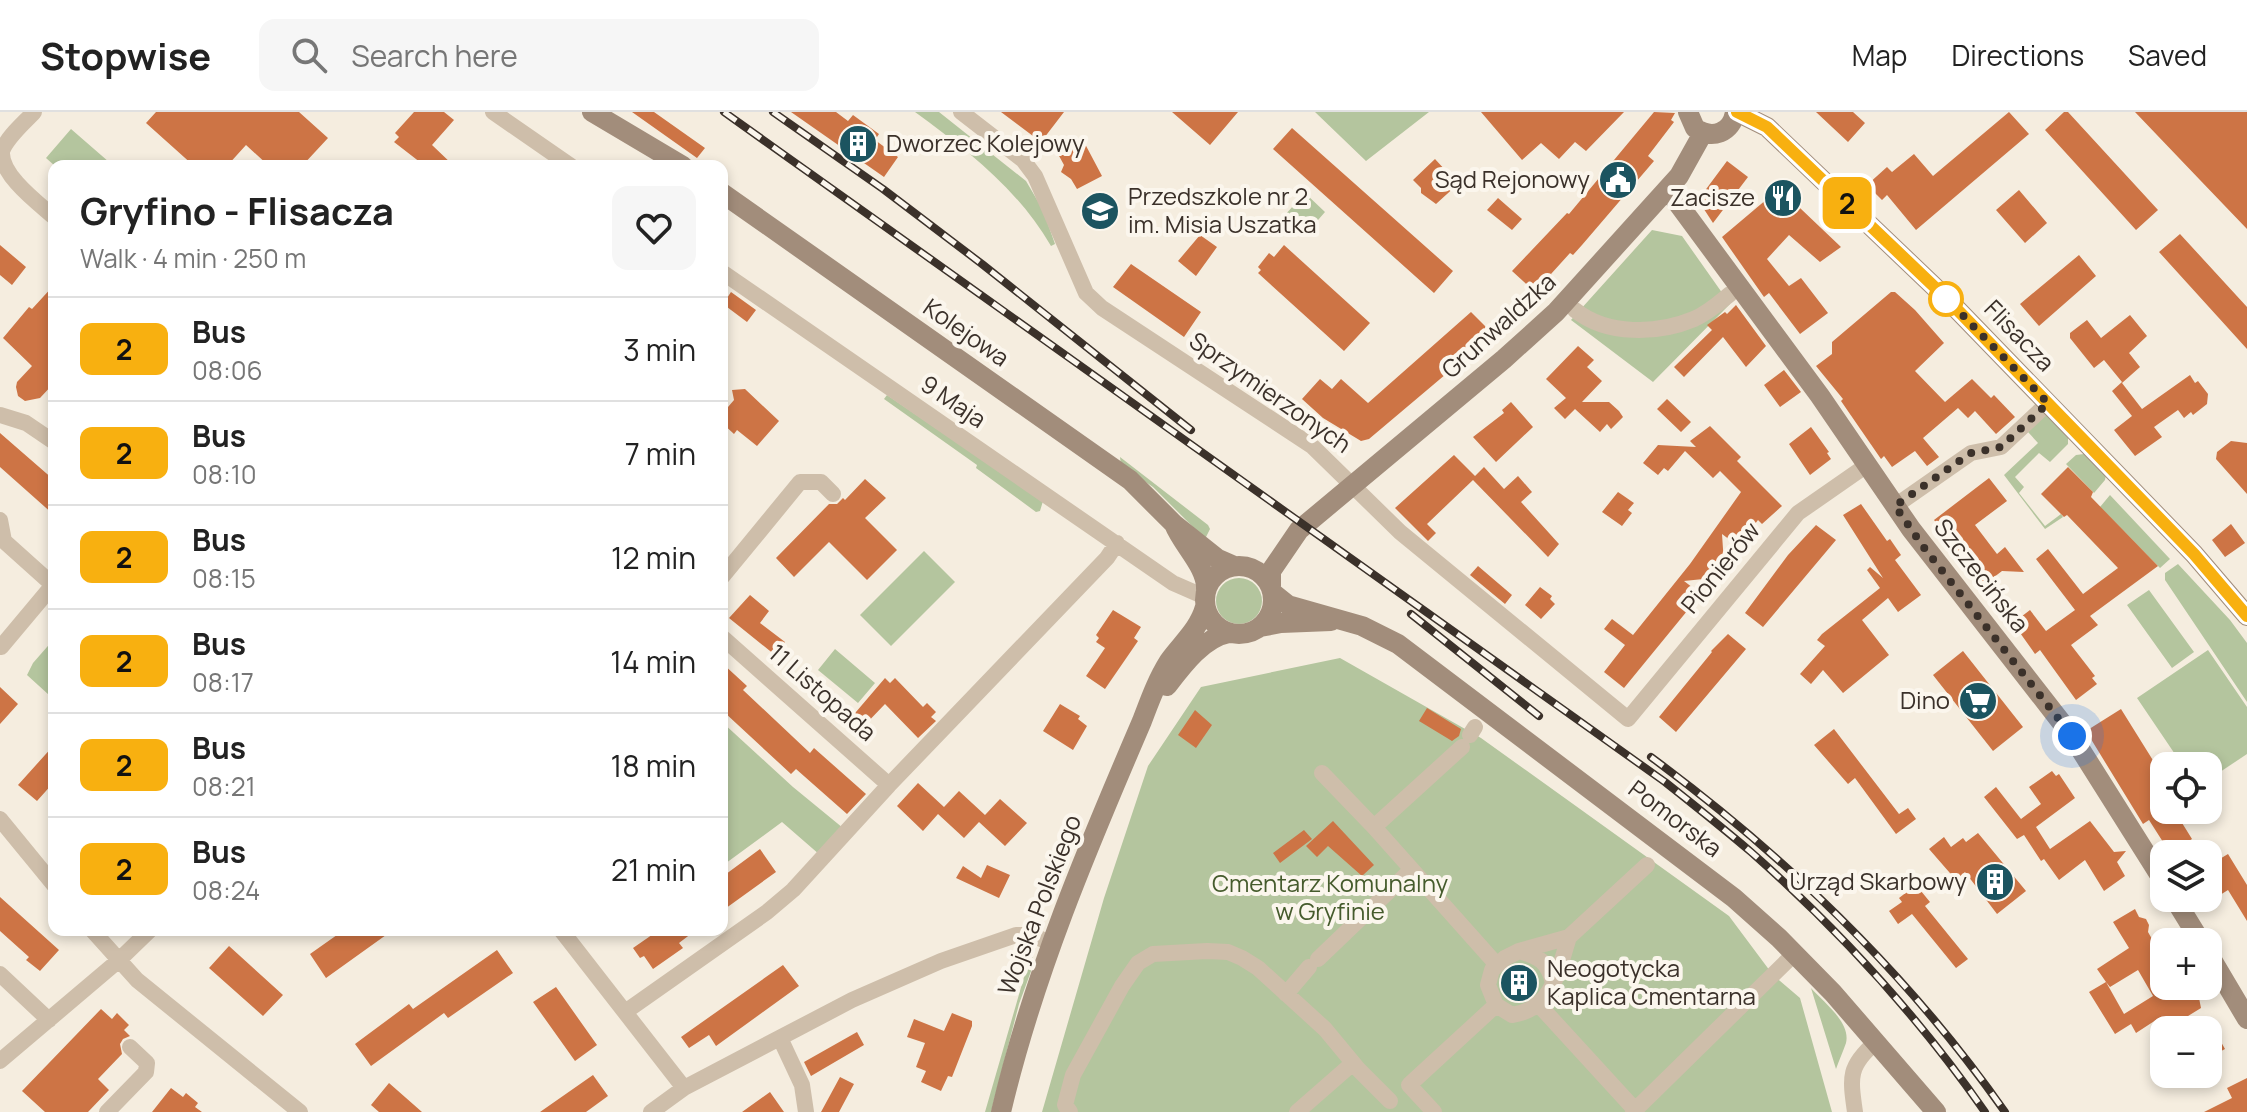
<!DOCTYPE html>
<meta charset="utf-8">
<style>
:root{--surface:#fff;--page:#f6f6f6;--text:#222;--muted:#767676;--line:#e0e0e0}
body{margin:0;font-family:Manrope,sans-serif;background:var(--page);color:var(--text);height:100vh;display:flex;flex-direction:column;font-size:30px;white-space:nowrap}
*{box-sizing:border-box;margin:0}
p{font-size:26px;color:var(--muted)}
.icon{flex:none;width:44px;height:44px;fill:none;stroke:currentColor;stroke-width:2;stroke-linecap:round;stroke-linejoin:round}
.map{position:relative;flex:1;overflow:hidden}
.drawer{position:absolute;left:48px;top:48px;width:680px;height:776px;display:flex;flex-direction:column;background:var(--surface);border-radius:16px;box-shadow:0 4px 12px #0003}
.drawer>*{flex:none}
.badge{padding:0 16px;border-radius:12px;font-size:28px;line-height:52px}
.buttons{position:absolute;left:2150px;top:640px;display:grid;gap:16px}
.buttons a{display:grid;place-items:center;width:72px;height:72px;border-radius:16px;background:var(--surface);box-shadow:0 4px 12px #0003;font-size:40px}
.you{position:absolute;width:40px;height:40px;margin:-20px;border:6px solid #fff;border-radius:50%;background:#1a73e8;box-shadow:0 0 0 12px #1a73e833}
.map>.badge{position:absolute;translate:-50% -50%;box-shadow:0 0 0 4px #fff}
.round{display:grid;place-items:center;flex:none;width:84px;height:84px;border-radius:16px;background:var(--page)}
.overview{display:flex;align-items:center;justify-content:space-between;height:136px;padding:0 32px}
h1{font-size:38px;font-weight:700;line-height:60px}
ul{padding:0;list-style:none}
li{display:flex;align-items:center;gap:24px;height:104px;padding:0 32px;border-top:2px solid var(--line)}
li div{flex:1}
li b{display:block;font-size:30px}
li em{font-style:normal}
li .badge{min-width:88px;font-weight:700;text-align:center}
header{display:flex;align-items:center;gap:48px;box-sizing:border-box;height:112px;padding:0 40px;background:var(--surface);border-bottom:2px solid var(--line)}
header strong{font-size:38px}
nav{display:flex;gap:44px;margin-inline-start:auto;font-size:28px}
.search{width:560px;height:72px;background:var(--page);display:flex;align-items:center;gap:20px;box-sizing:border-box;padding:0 28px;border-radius:16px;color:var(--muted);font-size:30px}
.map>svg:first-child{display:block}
</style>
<header>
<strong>Stopwise</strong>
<div class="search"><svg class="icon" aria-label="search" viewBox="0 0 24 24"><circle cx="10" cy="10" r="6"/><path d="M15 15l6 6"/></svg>Search here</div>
<nav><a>Map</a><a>Directions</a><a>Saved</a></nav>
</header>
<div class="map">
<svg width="2247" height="1000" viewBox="0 0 2247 1000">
<rect width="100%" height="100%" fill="#f5eddf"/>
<!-- green -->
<path fill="#b4c59e" d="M915,0h24l87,69 17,29 12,34 -4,2c-34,-58 -83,-95 -136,-134z
M1315,0h114l-63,49z
M71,17l38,33 -4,4h-50l-9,-8z
M1305,81l20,19 -20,23 -21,-19z
M1652,118l30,6 48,68 -77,78 -82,-62z
M887,283l156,106 -3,10 -4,1 -60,-44 1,-3 -93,-66z
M2045,300l23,26v6l-18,18 -11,-9 -24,24 9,10 -5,6 26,33 16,-12 2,3 -18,12 -41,-54 34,-32 -10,-11c8,-6 10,-14 17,-20z
M2084,342l22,21 -1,5 -11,13 -28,-29 10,-9z
M1120,345l88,68 2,4 -5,10 -52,-52 -32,-22z
M2110,383l60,64 -10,9 -60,-61z
M924,439l31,31 -64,64 -31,-31z
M2178,452l52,56 17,23v59l-82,-122v-7z
M1216 489a23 23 0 1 1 46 0a23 23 0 1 1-46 0Z
M2149,478l45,62 -22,16 -45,-63z
M54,527v54l-5,2 -22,-20 6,-12z
M835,537l40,34 -17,20 -40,-33z
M2208,538l39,57v47l-39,26v-14h-25l-46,-68z
M1340,546l141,80 248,178 44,59 27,23 32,114h-790l62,-214 44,-132 53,-79z
M722,610l71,65 50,41 -23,27 -38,-33 -60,44z
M1031,841l3,10 -15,41 -28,108h-6z
M1811,876c12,14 40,34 35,55 -3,9 -7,17 -10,26z"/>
<!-- building -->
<path fill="#cd7445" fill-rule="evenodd" d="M156,0h143l29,26 -26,28h-33l-23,-21 -19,21h-33l-48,-43z
M414,0h30l10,8 -22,25 22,21h-29l-31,-24 5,-5 -4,-4z
M632,0h22l51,36 -8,10z
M791,0h45l12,9 5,-6 26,19 -4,6 23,17 -14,20z
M1001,0h63l-23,30z
M1172,0h66l-28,33z
M1481,0h143l-38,39 -11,-9 -16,17 -18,-16 -19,17z
M1654,0l21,1 -4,7 3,2 -26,34 6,5 -72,84 -9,10 -3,-2 -19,21 1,2 -17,16 -23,-21 55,-58 2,1z
M1816,0h37l12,11 -17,19z
M2009,0l20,22 -113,96 -29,-35 -5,5 -15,-15 20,-18 5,5 22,-18 19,22z
M2064,0h4l90,98 -22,20 -91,-100z
M2135,0h112v117l-47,-49z
M1292,16l161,143 -19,22 -161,-144z
M1084,30l18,34 -25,13 -6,-10 -10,-7 3,-7 -6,-11z
M1435,47l23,25 -22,20 -15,-11v-5l-8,-8z
M1727,49l21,16 -35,46 -15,-23z
M1780,77l61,58 -21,15 -31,-27 -22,24 22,27 12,-8 27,35 -28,21 -31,-41 -5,4 -42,-60 45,-38 2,2z
M2019,78l28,33 -22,20 -29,-33z
M1498,86l24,21 -10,11 -25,-20z
M2180,122l67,73v42l-88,-97z
M1200,123l17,12 -21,29 -18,-15z
M0,133l26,22 -14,18 -12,-10z
M1284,133l86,78 -26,28 -86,-78 3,-3 -3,-3 11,-14 5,4z
M2079,143l17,21 -57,50 -19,-22z
M1131,152l70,48 -17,25 -71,-50z
M54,173v98l-14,15 -15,3 -7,-5 -2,-9 1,-5 15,-16 -29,-28 26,-31 3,2z
M731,180l25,18 -9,12 -24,-18z
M1891,180h4l20,18 29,33 -29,28 30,31 27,-23 19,19 3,-3 21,22 -19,17 -21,-23 -7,7 -10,-10 -35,30 16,19 -12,9 -12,-15 -23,16 -8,-11 -3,3 -40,-58 2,-2 -27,-33 16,-12v-12z
M1736,193l30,41 -20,21 -23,-30 -39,40 -10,-10 38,-37 -5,-5 18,-13 2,2z
M1471,200l21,21 -26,27 -1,-2 -96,81 -8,2 -38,-23 -21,-19 18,-20 12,10 9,-10 27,24z
M2130,203l17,21 -18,17 11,14 -18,16 20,26 48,-34 5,8 3,-2 10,13 -1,10 -14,11 -2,-3 -7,6 -6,-8 -24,17 8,10 -27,19 -21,-26 18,-14 -20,-25 10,-9 -18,-22 -10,8 -24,-30v-5l17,-13 14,18z
M1578,234l16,14 -7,7 15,14 -20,21h27l10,9 4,6 -12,12 -4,-5 -7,8 -25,-23 -10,10 -11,-11 12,-10 -20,-19z
M1784,258l17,22 -21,15 -16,-22z
M745,277l34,32 -22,25 -20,-16 -3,4 -12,-11v-9l12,-14 -2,-10z
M1667,287l24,23 -10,10 -24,-23z
M1511,290l22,25 -37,35 -23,-25 31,-24 -2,-3z
M1710,314l31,31 -4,4 45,45 -20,18 -4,-4 -20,26 -16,-12 2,30 -11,14 -29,3 17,13 -77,94 -20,-16 21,-27 -21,-16 8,-10 21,16 57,-71 51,-72 -21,-21 -7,7 -28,-27 -17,20 -4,-3 -6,7 -15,-12 15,-18 38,2 -6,-6z
M1811,315l18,25 -2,1 4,6 -21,16 -21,-31z
M0,321l54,47v35l-54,-48z
M2231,329l16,2v51l-31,-35 1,-7z
M1454,343l21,21 9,-9 20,22 14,-13 14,16 -11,10 38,42 -11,13 -75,-77 -46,44 9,9 -8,8 -33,-33z
M2068,355l25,25 -2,5 67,69 -68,50 8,9 -27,20 24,31 -3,2 5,6 -21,16 -36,-50 -5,4 -22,-31 17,-13 16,21 29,-21 -39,-51 12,-10 35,45 35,-26 -51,-53 -3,2 -23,-23z
M1989,366l18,23 -32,24 22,29 8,-7 19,25 -22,-1 -17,13 -51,-64z
M865,367l21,19 -21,20 32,32 -30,30 -38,-38 -35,35 -18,-19 53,-54h8l6,-6 2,2z
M1618,380l16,11 -6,7 4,3 -10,13 -20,-14z
M1861,392l26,37 3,-2 11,16 -6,5 26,35 -23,17 -10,-14 -26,22 27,35 -46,38 -20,-23 -12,14 -11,-10 25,-28 -8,-6 5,-6 58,-46 -13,-18 3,-3 13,11 -40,-63z
M2231,412l14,19 -20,14 -13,-17z
M1816,413l20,15 -73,87 -18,-14 43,-58z
M1478,454l34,29 -7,9 -35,-29z
M1540,475l12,9 -2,3 5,5 -14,15 -16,-14z
M750,483l19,16 -9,12 25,19 -10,13 -46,-37z
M1113,498l28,17 -7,11 4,3 -33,48 -19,-13 19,-28 -9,-6 3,-4 -3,-3z
M1728,522l18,15 -70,83 -17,-15 53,-65 -1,-1z
M1963,539l60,76 -30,24 -60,-76z
M722,551l25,23 -4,4 67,63 4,-5 52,46 -19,20 -51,-45 -5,5 -67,-62 4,-5 -6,-6z
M885,566l5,5 5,-5 28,29 4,-4 9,9 -5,5 5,4 -18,17 -33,-34 -24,25 -11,-10z
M0,575l18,17 -18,20z
M1060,592l20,12 -2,3 9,7 -14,24 -30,-19z
M1427,596l34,21 -2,7 -7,5 -33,-20z
M2121,597l43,69v32h10l18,29 -22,14 -21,-33 -6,4 -57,-93z
M1195,598l17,15 -16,23 -18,-13z
M1834,617l65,85 9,-6 8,11 -20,15 -41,-56 -7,6 -34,-39z
M54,633v37l-17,19 -19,-16z
M2052,659l4,5 3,-2 16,24 -39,29 14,22 40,-28 24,31 12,-1 -9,11 8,14 -21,15 -19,-31 -26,20 -15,-21 -3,2 -17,-26 -7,4 -33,-42 12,-10 25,32 20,-15 -12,-17z
M918,671l26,24 15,-16 26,24 15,-16 27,24 -22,23 -26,-24 -15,16 -26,-24 -15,17 -26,-25z
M1333,709l41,44 -12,11 -34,-30 -11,11 -11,-11z
M1304,718l8,9 -32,24 -7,-10z
M1978,721l48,58 -29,23 -32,-42 -9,8 -27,-31 15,-12 7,10 12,-9 3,4z
M760,737l16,23 -54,39v-34z
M2228,742l19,31v36l-19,-31 -8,5 -12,-20v-9z
M987,753l23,10 -11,23 -43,-20 7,-12 18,12z
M1916,773l14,17 -5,4 43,53 -12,9 -44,-54 -14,10 -9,-13 13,-9 -3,-4z
M0,785l59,53 -19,21 -14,-11 3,-3 -29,-26z
M2135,797l4,8 7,2 3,6 -1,7 16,28v26h25l9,7 3,15 -34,21 -8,-11 -23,15 -5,-9 -16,10 -26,-42 17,-10 -9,-13 32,-21 -16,-26zM2138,858l15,26 -29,18 -18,-32 4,5z
M344,818h49l-67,48 -16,-24z
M659,818h37l-17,13 4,5 -30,21 -9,-13 -4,2 -7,-10z
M229,834l54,49 -20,21 -54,-48z
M497,838l16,23 -65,45 -4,-5 -73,53 -16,-22 54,-40 4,5z
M783,853l16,21 -83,60 -7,-11 -20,13 -8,-11z
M1502 871a17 17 0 1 1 34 0a17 17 0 1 1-34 0Z
M556,875l41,58 -22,16 -42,-59z
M101,897l11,10 5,-6 12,12 -5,5 6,6 -7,3 -3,5 2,10 -24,25 11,11 -21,22h-43l-23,-21z
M952,901l20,8v5l-20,51 -4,-1 -7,15 -20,-9 5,-11 -10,-4 9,-24 -18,-6 7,-18 30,12z
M2208,907l17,30 -17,9z
M857,920l7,13 -53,31 -7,-14z
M593,963l15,21 -22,16h-46z
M840,965l14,7 -15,28h-18z
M2247,966v34h-43l28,-14 -5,-10z
M389,971l33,29h-43l-8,-7z
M171,976l12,9 3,-4 12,10 -3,4 7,5h-50z
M770,980l14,20h-42z"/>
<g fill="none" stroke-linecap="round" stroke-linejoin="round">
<!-- street -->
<path stroke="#cebeaa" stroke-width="16" d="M34,0c-10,11 -27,25 -32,39 -2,24 36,52 52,66
M493,0l78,54
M961,0l62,48 12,16 51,117 16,15 210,138 88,86 228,187 170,-206 69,-48
M722,160l451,311 32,14
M1575,198c32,26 83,24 119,9 14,-6 25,-16 36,-25
M0,303l26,8 28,19
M1895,394l76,-53 30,-6 47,-44
M0,408l4,21 49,44 -52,62
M722,465l78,-95h21l12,12
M722,525l167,148
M1470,623l5,-8
M1322,661l52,54 123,138
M0,707l54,66
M1374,715l88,-80
M92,818l45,50 163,132
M561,818l123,158
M1569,825c-11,34 -16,72 -57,78l-16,-10 -8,-20 4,-15 13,-12 14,-7 50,-14 78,-72
M1519,839c20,6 29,10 34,32
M1318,847l93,-89
M0,862l49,46
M1286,882l23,-27
M1539,893l98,107
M625,900l142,-100 26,-22 96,-105 218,-227 10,-15
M780,926l22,47 4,27
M0,949l118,-100 32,-31
M107,1000l39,-40 1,-9 -17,-16
M651,1000l33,-24 168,-88 89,-39 75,-26h16l18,8
M1070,1000l-5,-7 8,-30 49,-89 16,-23 15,-9 54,-3 21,1 14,6 16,10 67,61 34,41 31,31
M1297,1000l56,-49
M1434,1000l-25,-27 87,-80
M1633,1000l154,-151
M1855,1000c-5,-35 -7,-46 21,-70"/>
<!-- secondary -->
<path stroke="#a28d7b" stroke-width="20" d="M592,0l91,54
M1688,0l7,16c17,12 37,5 40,-16
M1737,0l30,15 178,170 249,257 53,62
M1668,78l152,206 91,133 161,207 92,146
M722,81l408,287 44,44 44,35 16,7
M1174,412c8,21 33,43 32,65
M1205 488a34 34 0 1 1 68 0a34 34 0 1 1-68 0Z
M1271,474v-15l28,-41 205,-171 52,-47 123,-136 24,-43
M1273,481l15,12 74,21 36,18 336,254 45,40 54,55 103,119
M1260,515l21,-4 50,-2
M1167,574c16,-21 36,-48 62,-53
M2174,786l27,44
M2208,841l39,66
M1001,1000c32,-136 86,-263 141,-391 8,-21 15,-41 27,-60 13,-18 30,-32 36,-54"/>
<!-- rail casing -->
<g stroke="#3b312a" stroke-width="8">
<path id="rail" d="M724,0l941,670c29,23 58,46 86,70 87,77 168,165 234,260
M773,0l110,77 99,75 209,166
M1411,502l128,102
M1651,645c134,99 258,218 354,355"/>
</g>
<!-- rail -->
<use href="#rail" stroke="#fbf6ed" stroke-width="5" stroke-dasharray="15" stroke-linecap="butt"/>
</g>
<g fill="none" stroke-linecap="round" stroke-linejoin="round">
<!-- line casing -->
<g stroke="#fff" stroke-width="18">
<path id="line" d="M1737,0l30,15 178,170 249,257 53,62"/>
</g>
<!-- line -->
<use href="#line" stroke="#f8b010" stroke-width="12"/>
<!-- walk -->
<path stroke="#3b312a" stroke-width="8" stroke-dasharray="0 14.4" d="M1946,187l-1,-2 103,106 -47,44 -30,6 -76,53 30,43 147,187"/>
</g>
<!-- icons -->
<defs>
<g id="building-disc" transform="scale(2)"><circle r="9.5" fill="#1c5460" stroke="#fbf6ed"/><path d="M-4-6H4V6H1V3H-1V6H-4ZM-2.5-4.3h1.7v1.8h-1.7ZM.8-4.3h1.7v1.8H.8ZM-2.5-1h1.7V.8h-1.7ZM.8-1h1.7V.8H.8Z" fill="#fff"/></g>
<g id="civic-disc" transform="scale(2)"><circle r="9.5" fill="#1c5460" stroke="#fbf6ed"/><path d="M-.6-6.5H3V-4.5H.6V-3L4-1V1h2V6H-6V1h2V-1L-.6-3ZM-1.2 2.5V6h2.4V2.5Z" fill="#fff"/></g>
<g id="restaurant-disc" transform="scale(2)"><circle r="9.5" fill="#1c5460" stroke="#fbf6ed"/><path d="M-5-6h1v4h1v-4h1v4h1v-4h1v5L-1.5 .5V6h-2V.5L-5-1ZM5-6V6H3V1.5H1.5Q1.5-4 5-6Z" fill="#fff"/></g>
<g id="school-disc" transform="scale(2)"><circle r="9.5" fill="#1c5460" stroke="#fbf6ed"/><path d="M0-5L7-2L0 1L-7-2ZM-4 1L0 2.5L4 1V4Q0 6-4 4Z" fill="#fff"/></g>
<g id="supermarket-disc" transform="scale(2)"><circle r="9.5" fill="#1c5460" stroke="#fbf6ed"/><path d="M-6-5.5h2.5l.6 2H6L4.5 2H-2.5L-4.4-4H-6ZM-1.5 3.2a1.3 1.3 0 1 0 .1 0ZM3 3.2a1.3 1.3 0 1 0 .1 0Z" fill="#fff"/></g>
</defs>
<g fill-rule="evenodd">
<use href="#building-disc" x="858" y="32"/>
<use href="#civic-disc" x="1618" y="68"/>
<use href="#restaurant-disc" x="1783" y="86"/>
<use href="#school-disc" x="1100" y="99"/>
<use href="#supermarket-disc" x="1978" y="589"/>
<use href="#building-disc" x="1995" y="770"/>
<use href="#building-disc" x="1519" y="871"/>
</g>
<!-- markers -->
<circle fill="#fff" stroke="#f8b010" stroke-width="4" cx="1946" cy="187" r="16"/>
<g text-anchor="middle" stroke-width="8" stroke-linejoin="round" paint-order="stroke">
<!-- poi labels -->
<g font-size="24" fill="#3b312a" stroke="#fbf6ed" text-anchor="end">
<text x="886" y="40" text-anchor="start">Dworzec Kolejowy</text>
<text x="1590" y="76">Sąd Rejonowy</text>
<text x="1128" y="93" text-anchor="start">Przedszkole nr 2<tspan x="1128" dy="28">im. Misia Uszatka</tspan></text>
<text x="1755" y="94">Zacisze</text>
<text x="1950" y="597">Dino</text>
<text x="1967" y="778">Urząd Skarbowy</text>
<text x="1547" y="865" text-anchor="start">Neogotycka<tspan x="1547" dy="28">Kaplica Cmentarna</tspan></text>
</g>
<!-- street labels -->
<g font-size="24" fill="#3b312a" stroke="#fbf6ed">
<text transform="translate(1499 214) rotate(-42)" y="8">Grunwaldzka</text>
<text transform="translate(966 221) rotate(35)" y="8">Kolejowa</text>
<text transform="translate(2019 224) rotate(46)" y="8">Flisacza</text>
<text transform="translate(1270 281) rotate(35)" y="8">Sprzymierzonych</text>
<text transform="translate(953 290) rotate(34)" y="8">9 Maja</text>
<text transform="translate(1721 456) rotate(-51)" y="8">Pionierów</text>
<text transform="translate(1981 464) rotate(52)" y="8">Szczecińska</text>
<text transform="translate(822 581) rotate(41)" y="8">11 Listopada</text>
<text transform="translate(1675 707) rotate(37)" y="8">Pomorska</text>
<text transform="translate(1040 793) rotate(-69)" y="8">Wojska Polskiego</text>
</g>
<!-- park labels -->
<g font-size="24" fill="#455b2c" stroke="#fbf6ed">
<text x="1330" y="780">Cmentarz Komunalny<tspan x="1330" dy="28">w Gryfinie</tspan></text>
</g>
</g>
</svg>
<div class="buttons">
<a><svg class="icon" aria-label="locate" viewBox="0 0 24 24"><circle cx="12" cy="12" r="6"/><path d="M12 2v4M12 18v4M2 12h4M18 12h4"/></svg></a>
<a><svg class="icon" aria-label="layers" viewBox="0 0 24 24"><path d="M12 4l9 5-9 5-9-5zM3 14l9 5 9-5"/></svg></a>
<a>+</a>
<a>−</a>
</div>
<div class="you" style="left:2072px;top:624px"></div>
<b class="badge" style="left:1847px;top:91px;background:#f8b010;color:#111">2</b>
<section class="drawer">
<div class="overview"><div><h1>Gryfino - Flisacza</h1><p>Walk · 4 min · 250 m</p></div><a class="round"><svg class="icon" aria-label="heart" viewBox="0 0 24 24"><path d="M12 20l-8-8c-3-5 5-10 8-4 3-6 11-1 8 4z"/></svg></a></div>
<ul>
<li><span class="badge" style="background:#f8b010;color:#111">2</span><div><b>Bus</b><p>08:06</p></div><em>3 min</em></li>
<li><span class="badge" style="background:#f8b010;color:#111">2</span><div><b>Bus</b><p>08:10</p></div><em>7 min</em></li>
<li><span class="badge" style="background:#f8b010;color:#111">2</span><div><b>Bus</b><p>08:15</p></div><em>12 min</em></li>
<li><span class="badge" style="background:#f8b010;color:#111">2</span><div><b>Bus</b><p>08:17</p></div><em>14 min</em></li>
<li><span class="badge" style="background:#f8b010;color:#111">2</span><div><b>Bus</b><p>08:21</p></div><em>18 min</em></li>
<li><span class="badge" style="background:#f8b010;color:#111">2</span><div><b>Bus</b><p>08:24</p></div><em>21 min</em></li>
</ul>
</section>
</div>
